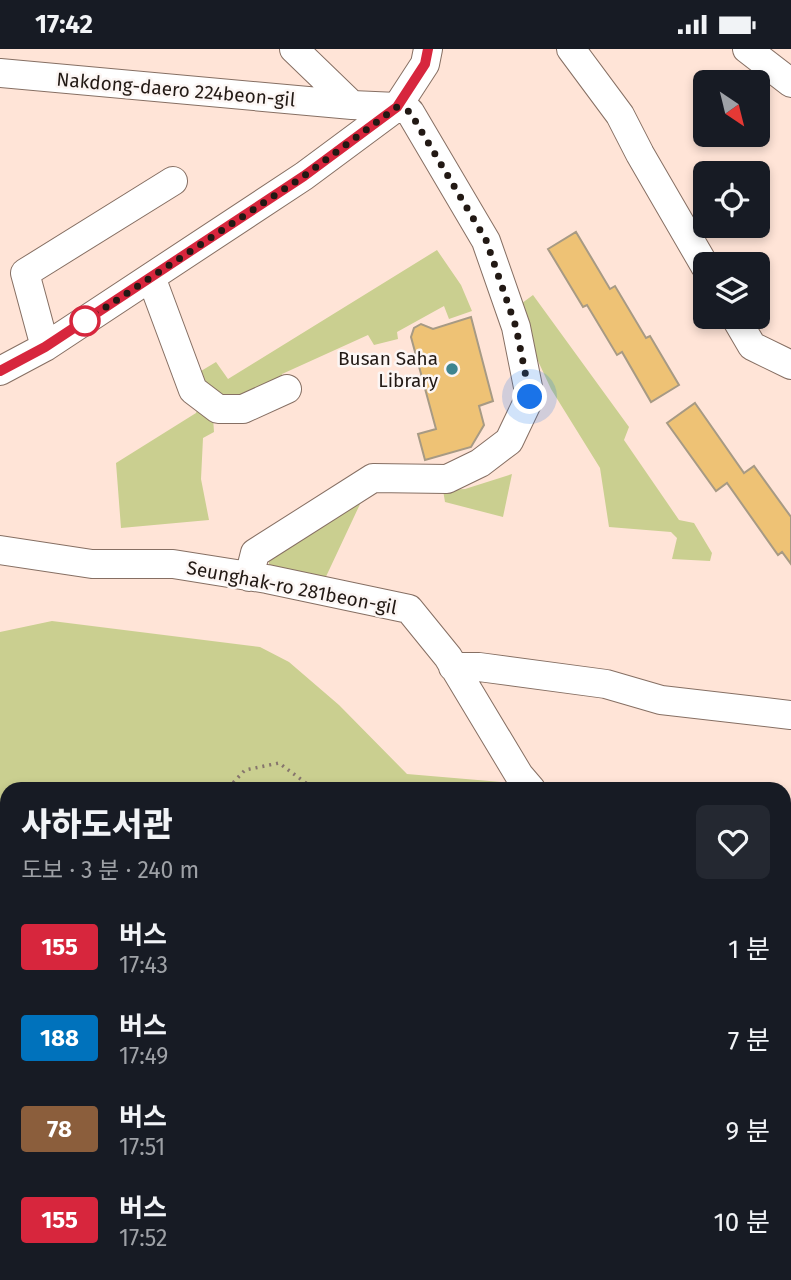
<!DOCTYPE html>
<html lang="ko">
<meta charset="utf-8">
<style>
:root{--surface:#171b24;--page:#242831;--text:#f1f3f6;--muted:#9ea1a6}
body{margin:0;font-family:"Fira Sans","Noto Sans KR",sans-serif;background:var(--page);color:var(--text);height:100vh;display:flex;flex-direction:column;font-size:26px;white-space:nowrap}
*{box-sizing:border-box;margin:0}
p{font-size:23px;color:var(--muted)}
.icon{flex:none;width:38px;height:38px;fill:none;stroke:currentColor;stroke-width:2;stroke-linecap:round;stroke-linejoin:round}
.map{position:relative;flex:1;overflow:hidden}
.panel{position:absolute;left:0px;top:733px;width:791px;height:499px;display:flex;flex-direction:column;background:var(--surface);border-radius:21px 21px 0 0;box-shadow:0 4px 10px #0003}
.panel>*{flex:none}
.badge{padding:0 14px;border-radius:5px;font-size:24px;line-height:46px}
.needle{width:46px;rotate:145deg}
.tools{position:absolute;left:693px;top:21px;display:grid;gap:14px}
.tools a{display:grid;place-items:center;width:77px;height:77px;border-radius:10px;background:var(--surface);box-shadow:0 4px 10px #0003;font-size:35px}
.you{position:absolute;width:35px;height:35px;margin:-18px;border:5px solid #fff;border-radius:50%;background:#1a73e8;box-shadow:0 0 0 10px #1a73e833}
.map>.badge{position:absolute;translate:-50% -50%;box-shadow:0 0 0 4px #fff}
.round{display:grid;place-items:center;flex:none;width:74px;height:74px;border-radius:10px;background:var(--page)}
.headline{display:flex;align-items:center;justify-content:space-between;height:119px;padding:0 21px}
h1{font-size:33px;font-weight:800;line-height:52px}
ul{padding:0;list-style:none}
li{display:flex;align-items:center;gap:21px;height:91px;padding:0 21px}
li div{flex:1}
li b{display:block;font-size:26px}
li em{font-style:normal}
li .badge{min-width:77px;font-weight:700;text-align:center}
.status{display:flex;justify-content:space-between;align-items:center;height:49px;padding:0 35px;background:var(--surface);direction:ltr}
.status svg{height:19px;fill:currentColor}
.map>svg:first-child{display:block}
</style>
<div class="status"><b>17:42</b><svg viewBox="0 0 49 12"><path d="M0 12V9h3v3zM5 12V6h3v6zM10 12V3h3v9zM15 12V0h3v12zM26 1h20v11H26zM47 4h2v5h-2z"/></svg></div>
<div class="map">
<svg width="791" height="1231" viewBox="0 0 791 1231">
<rect width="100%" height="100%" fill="#ffe4d7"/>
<!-- green -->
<path fill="#cacf90" d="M437,201l24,35 11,26 -23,8 -5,-13 -47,26 1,7 -24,6 -6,-10 -86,39v7l-66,26 -20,-33 20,-12 12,17z
M533,246l96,132 -5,13 55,80 15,3 18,30 -2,8 -38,-2 5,-21 -6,-6 -62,-5 -9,-59 -49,-79 -37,-80z
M202,348l11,20 1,15 -11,6 -2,41 8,41 -88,8 -5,-65 80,-50z
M512,425l-9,43 -58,-15 -2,-12 22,-1z
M361,453l-38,81 -54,-10v-16z
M52,572l208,26 29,15 50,43 68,69 106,9 6,6h-512v485h777v-281l7,5v282h-791v-648z"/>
<!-- building -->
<path fill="#eec275" stroke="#a79a84" stroke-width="2" d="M576,183l34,57 5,-3 31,52 4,-2 29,49 -28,17 -29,-50 -5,3 -30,-50 -4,2 -35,-58z
M471,268l22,84 -14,5 5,19 -13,22 -46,13 -7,-26 18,-5 -25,-92 3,-9 7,-4 12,5z
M695,354l49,70 10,-7 37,51v47l-9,-12 -4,3 -51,-72 -11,8 -49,-68z"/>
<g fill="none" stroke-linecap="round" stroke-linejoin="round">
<!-- minor casing -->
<g stroke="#866f63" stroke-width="30">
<path id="minor" d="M571,0l49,66 20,39 65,112
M747,0l44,34
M0,24l352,32
M151,228l42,113 25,19h25l44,-20
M735,268l17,29 39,19
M45,298l-20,-74 148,-92
M0,322l45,-24 259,-171 93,-69 28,-43 3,-15
M0,501l92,14h81l94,15 142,30 39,48 71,118 12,14
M249,528l6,-24 118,-75 74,1 33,-16 29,-22 21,-44 -14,-70 -30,-86 -76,-129 -13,-5 -45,-2 -58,-56
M453,618h26l127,17 55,16 130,15
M784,853l7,1
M784,931l7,1"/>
</g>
<!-- path -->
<path stroke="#86756d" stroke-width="3.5" stroke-dasharray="2 5" stroke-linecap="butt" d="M221,740l10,-4 14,-15 34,-7 35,26
M0,834l7,-3
M784,1019l7,27
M784,1152l7,-8
M739,1231l1,-6"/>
<!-- minor -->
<use href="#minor" stroke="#fff" stroke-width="28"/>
</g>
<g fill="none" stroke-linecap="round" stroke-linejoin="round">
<!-- line casing -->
<g stroke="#fff" stroke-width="16">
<path id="line" d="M0,322l45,-24 259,-171 93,-69 28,-43 3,-15"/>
</g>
<!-- line -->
<use href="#line" stroke="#d7263d" stroke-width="10"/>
<!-- walk -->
<path stroke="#221914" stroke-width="7" stroke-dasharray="0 12.6" d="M85,272l219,-145 93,-69 13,5 76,128 30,87 14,70"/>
</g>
<!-- markers -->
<circle fill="#fff" stroke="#d7263d" stroke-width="3.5" cx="85" cy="272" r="14"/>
<circle fill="#3e848f" stroke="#fcf6f4" stroke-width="2.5" cx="452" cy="320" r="7"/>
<g text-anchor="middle" stroke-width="5" stroke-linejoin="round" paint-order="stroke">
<!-- street labels -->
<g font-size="19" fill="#221914" stroke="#fcf6f4">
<text transform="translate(176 40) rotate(5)" y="7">Nakdong-daero 224beon-gil</text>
<text transform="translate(292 538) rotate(11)" y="7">Seunghak-ro 281beon-gil</text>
</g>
<!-- poi labels -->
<g font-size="19" fill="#221914" stroke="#fcf6f4" text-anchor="end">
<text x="438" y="316">Busan Saha<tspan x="438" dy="22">Library</tspan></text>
</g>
</g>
</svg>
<div class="tools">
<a><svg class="needle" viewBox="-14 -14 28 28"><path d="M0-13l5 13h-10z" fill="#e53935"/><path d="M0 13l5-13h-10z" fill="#9ea1a6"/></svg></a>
<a><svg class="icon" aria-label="locate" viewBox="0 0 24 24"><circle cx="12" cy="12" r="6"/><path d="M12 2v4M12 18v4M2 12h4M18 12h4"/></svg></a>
<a><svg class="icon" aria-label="layers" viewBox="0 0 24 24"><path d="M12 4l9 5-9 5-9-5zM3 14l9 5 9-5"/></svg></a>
</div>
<div class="you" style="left:530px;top:348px"></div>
<section class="panel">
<div class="headline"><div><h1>사하도서관</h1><p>도보 · 3 분 · 240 m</p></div><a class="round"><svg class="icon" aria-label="heart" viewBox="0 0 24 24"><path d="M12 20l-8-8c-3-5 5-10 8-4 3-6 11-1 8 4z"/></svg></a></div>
<ul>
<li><span class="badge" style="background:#d7263d;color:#fff">155</span><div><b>버스</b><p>17:43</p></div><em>1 분</em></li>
<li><span class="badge" style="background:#0072bc;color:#fff">188</span><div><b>버스</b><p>17:49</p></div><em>7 분</em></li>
<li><span class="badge" style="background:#8b5e3c;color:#fff">78</span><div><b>버스</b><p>17:51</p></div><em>9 분</em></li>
<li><span class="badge" style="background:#d7263d;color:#fff">155</span><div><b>버스</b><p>17:52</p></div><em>10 분</em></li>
</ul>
</section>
</div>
